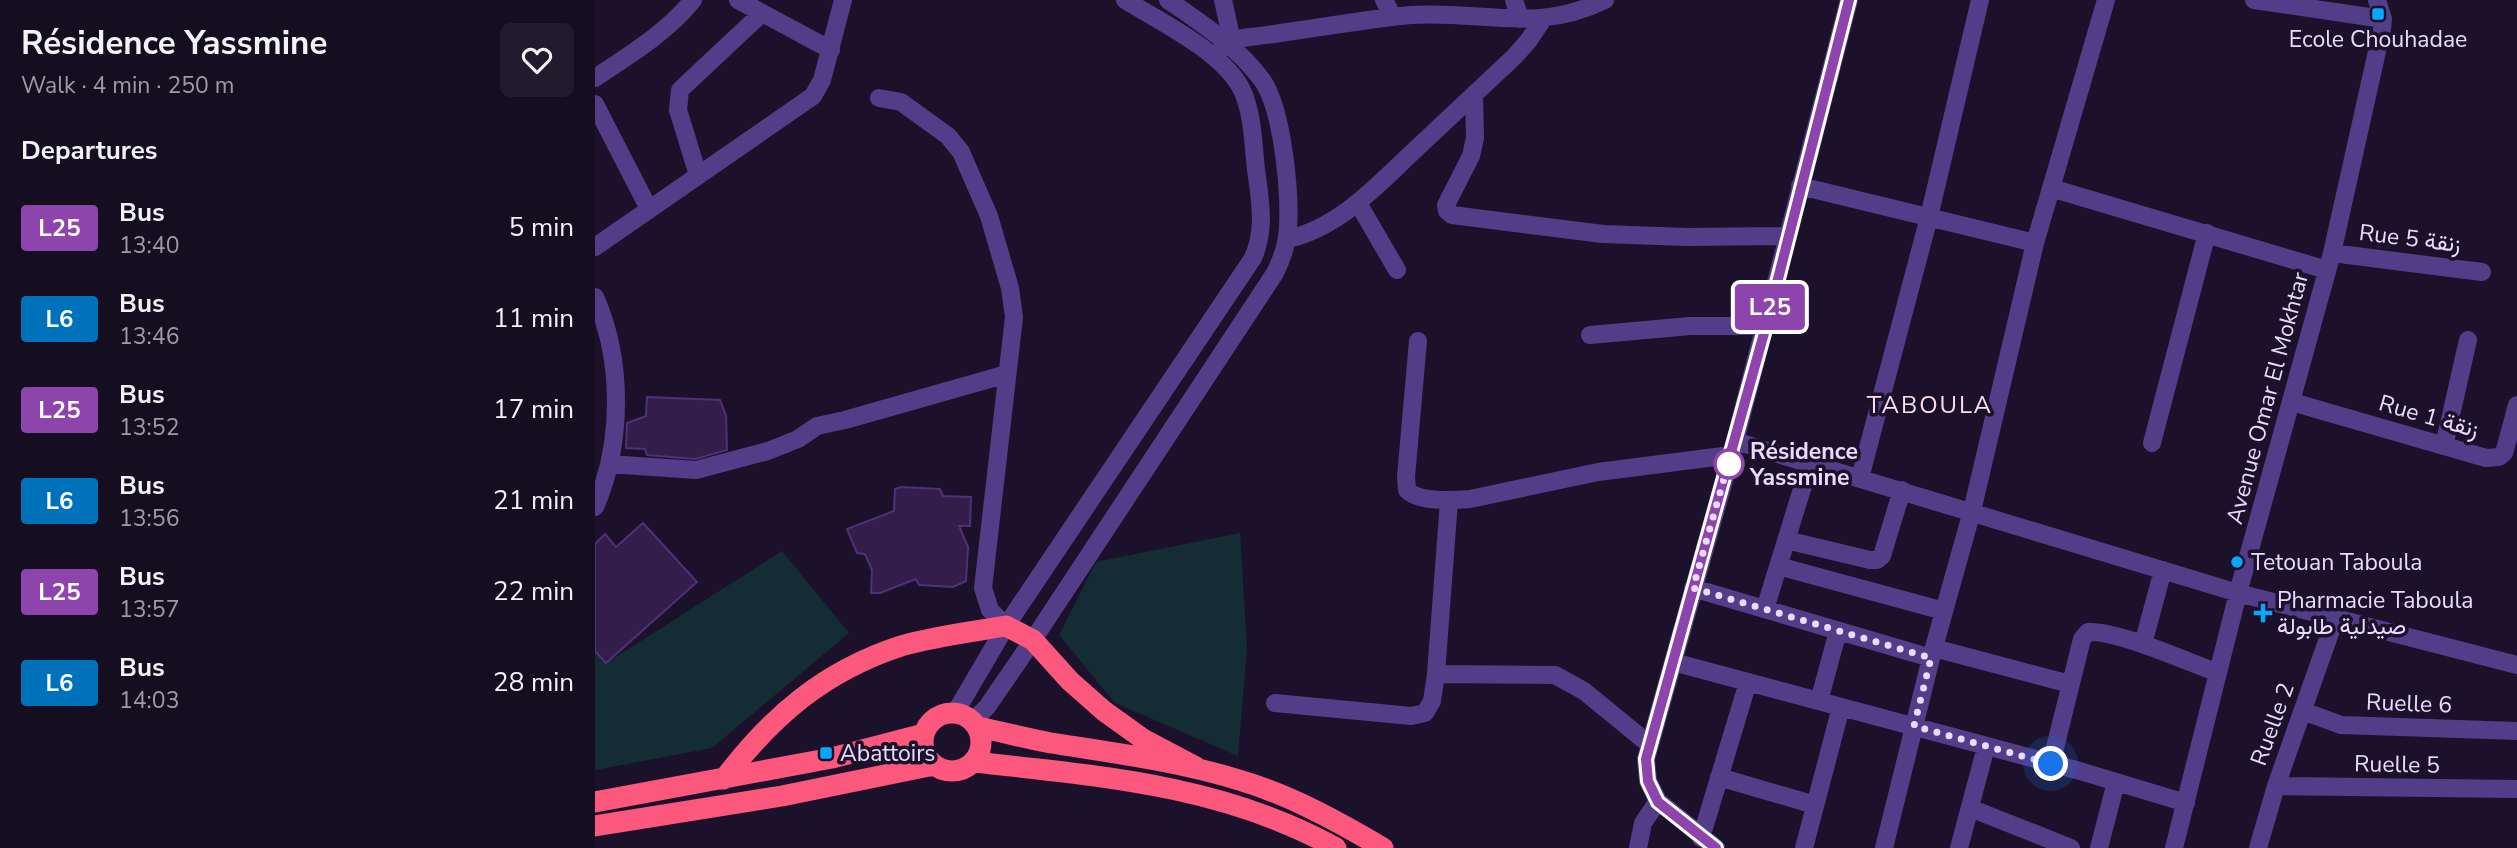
<!DOCTYPE html>
<meta charset="utf-8">
<style>
:root{--surface:#150d20;--page:#221b2d;--text:#f1f3f6;--muted:#9d9ca5}
body{margin:0;font-family:"Nunito Sans",Vazirmatn,sans-serif;background:var(--page);color:var(--text);height:100vh;display:flex;flex-direction:column;font-size:26px;white-space:nowrap}
*{box-sizing:border-box;margin:0}
p{font-size:23px;color:var(--muted)}
.icon{flex:none;width:38px;height:38px;fill:none;stroke:currentColor;stroke-width:2;stroke-linecap:round;stroke-linejoin:round}
.map{position:relative;flex:1;overflow:hidden}
.drawer{display:flex;flex-direction:column;background:var(--surface);width:595px}
.drawer>*{flex:none}
.badge{padding:0 14px;border-radius:5px;font-size:24px;line-height:46px}
.you{position:absolute;width:35px;height:35px;margin:-18px;border:5px solid #fff;border-radius:50%;background:#1a73e8;box-shadow:0 0 0 10px #1a73e833}
.map>.badge{position:absolute;translate:-50% -50%;box-shadow:0 0 0 4px #fff}
h2{padding:0 21px;font-size:26px;line-height:63px}
.round{display:grid;place-items:center;flex:none;width:74px;height:74px;border-radius:10px;background:var(--page)}
.headline{display:flex;align-items:center;justify-content:space-between;height:119px;padding:0 21px}
h1{font-size:33px;font-weight:700;line-height:52px}
ul{padding:0;list-style:none}
li{display:flex;align-items:center;gap:21px;height:91px;padding:0 21px}
li div{flex:1}
li b{display:block;font-size:26px}
li em{font-style:normal}
li .badge{min-width:77px;font-weight:700;text-align:center}
main{display:flex;flex:1;min-height:0}
.map>svg:first-child{display:block}
</style>
<main>
<section class="drawer">
<div class="headline"><div><h1>Résidence Yassmine</h1><p>Walk · 4 min · 250 m</p></div><a class="round"><svg class="icon" aria-label="heart" viewBox="0 0 24 24"><path d="M12 20l-8-8c-3-5 5-10 8-4 3-6 11-1 8 4z"/></svg></a></div>
<h2>Departures</h2>
<ul>
<li><span class="badge" style="background:#8e44ad;color:#fff">L25</span><div><b>Bus</b><p>13:40</p></div><em>5 min</em></li>
<li><span class="badge" style="background:#0072bc;color:#fff">L6</span><div><b>Bus</b><p>13:46</p></div><em>11 min</em></li>
<li><span class="badge" style="background:#8e44ad;color:#fff">L25</span><div><b>Bus</b><p>13:52</p></div><em>17 min</em></li>
<li><span class="badge" style="background:#0072bc;color:#fff">L6</span><div><b>Bus</b><p>13:56</p></div><em>21 min</em></li>
<li><span class="badge" style="background:#8e44ad;color:#fff">L25</span><div><b>Bus</b><p>13:57</p></div><em>22 min</em></li>
<li><span class="badge" style="background:#0072bc;color:#fff">L6</span><div><b>Bus</b><p>14:03</p></div><em>28 min</em></li>
</ul>
</section>
<div class="map">
<svg width="1922" height="848" viewBox="0 0 1922 848">
<rect width="100%" height="100%" fill="#1c112a"/>
<!-- grass -->
<path fill="#142d34" d="M645,533l7,115 -9,108 -123,-53 -56,-68 37,-73z
M187,551l67,82 -137,115 -117,22v-120l13,12z"/>
<!-- building -->
<path fill="#321d4b" stroke="#503076" stroke-width="2" d="M52,397l73,3 6,16 1,34 -32,9 -48,-4 -2,-6 -19,-1 1,-25 19,-7z
M306,487l39,2 3,7 28,1 -1,29h-11l9,21 -2,34 -13,6 -34,-2 -3,-6 -36,14h-9l1,-23 -7,-16 -8,-1 -10,-24 47,-18 1,-22z
M48,523l54,59 -91,81 -11,-12v-107l10,-10 11,13z"/>
<g fill="none" stroke-linecap="round" stroke-linejoin="round">
<!-- minor -->
<path stroke="#533d88" stroke-width="18" d="M143,0l93,50
M628,0l9,41
M789,0l9,17
M919,0l6,19
M1659,0l129,19
M626,49l11,-8 10,-3c57,-6 113,-18 169,-23 71,-5 125,19 194,-15
M0,78c36,-24 71,-45 98,-78
M879,95l1,43 -4,18 -25,49 1,6 5,4 151,19 84,3 100,-1
M284,98l22,4 47,34 13,16 28,64 21,72 4,29 -31,271 7,22 16,16
M0,104l54,105
M103,175l-20,-65 2,-20 81,-76
M1205,186l235,57
M1456,188l276,82
M763,203l39,67
M692,239c53,-11 92,-56 130,-91 33,-31 65,-61 98,-92l14,-16 14,-21
M0,247l218,-151 9,-16 21,-80
M1737,253l150,19
M0,297c28,63 28,146 0,210
M995,335l100,-9h76
M823,341l-12,136 1,13c12,13 47,10 63,9l128,-27 133,-17
M1697,402l194,56 13,-1 5,-4 13,-48
M1140,441l503,152 279,72
M1557,443l55,-210
M1849,446l24,-106
M14,464l87,6 72,-19 30,-12 19,-13 28,-6 162,-46
M1265,478l69,-261 51,-217
M1191,540l84,20h7l5,-4 20,-66
M1183,566l166,45
M1098,588l238,70
M1170,609l45,-146
M1548,644l20,-74
M1339,648l136,36
M1078,662l407,109 106,32
M841,674l119,1 29,16 66,54
M1224,701l19,-70
M680,703l136,13 14,-3 7,-12 4,-27 13,-173
M1708,711l38,14 176,6
M360,713l51,-87 247,-368c13,-29 7,-58 3,-89 -3,-25 -3,-55 -14,-79 -19,-38 -81,-68 -117,-90
M378,721l14,-14 46,-67 242,-367c6,-12 10,-23 12,-36 5,-36 -4,-128 -25,-157 -24,-33 -61,-57 -94,-80
M1456,764l31,-125 6,-7c29,-2 100,30 130,41
M1124,777l96,28
M1681,786l241,3
M1375,808l101,40
M1106,838l47,-156
M1043,848l5,-25 15,-22
M1121,848l-58,-47 -10,-20 -2,-22 89,-318 114,-441
M1209,848l37,-141
M1289,848l47,-190 41,-147 63,-268 71,-243
M1364,848l27,-101
M1504,848l17,-66
M1579,848l64,-255 94,-340 50,-224 1,-10 -6,-19
M1663,848l18,-62 60,-170"/>
<!-- highway -->
<path stroke="#fc587d" stroke-width="21" d="M328 742a29 29 0 1 1 58 0a29 29 0 1 1-58 0Z
M383,727c24,5 48,11 73,16 63,10 126,18 188,37 51,15 98,41 144,68
M379,762c126,14 249,23 362,86
M129,779c48,-63 100,-108 177,-133 34,-10 70,-14 105,-20l27,14 37,41 34,30 39,28 53,28
M0,802l237,-44 92,-24
M0,826l187,-30 152,-31"/>
</g>
<g fill="none" stroke-linecap="round" stroke-linejoin="round">
<!-- line casing -->
<g stroke="#fff" stroke-width="16">
<path id="line" d="M1121,848l-58,-46 -10,-21 -2,-22 120,-433 83,-326"/>
</g>
<!-- line -->
<use href="#line" stroke="#8e44ad" stroke-width="10"/>
<!-- walk -->
<path stroke="#e8dbfe" stroke-width="7" stroke-dasharray="0 12.6" d="M1134,464l2,-10 -38,134 238,70 -17,68 137,38"/>
</g>
<!-- markers -->
<g fill="#0aa6fb" stroke="#1c112a" stroke-width="2.5">
<rect x="1776" y="7" width="14" height="14" rx="3.5"/>
<circle cx="1642" cy="562" r="7"/>
<path d="M1664.5 602.5h7v7h7v7h-7v7h-7v-7h-7v-7h7z"/>
<rect x="224" y="746" width="14" height="14" rx="3.5"/>
</g>
<circle fill="#fff" stroke="#8e44ad" stroke-width="3.5" cx="1134" cy="464" r="14"/>
<g text-anchor="middle" stroke-width="7" stroke-linejoin="round" paint-order="stroke">
<!-- poi labels -->
<g font-size="23" fill="#e8dbfe" stroke="#1c112a" text-anchor="start">
<text x="1783" y="47" text-anchor="middle">Ecole Chouhadae</text>
<text x="1656" y="570">Tetouan Taboula</text>
<text x="1682" y="608">Pharmacie Taboula<tspan x="1682" dy="26">صيدلية طابولة</tspan></text>
<text x="245" y="761">Abattoirs</text>
</g>
<!-- street labels -->
<g font-size="23" fill="#e8dbfe" stroke="#1c112a">
<text transform="translate(1815 238) rotate(7)" y="8">Rue 5 زنقة</text>
<text transform="translate(1672 398) rotate(-75)" y="8">Avenue Omar El Mokhtar</text>
<text transform="translate(1834 416) rotate(16)" y="8">Rue 1 زنقة</text>
<text transform="translate(1814 703) rotate(2)" y="8">Ruelle 6</text>
<text transform="translate(1677 724) rotate(-70)" y="8">Ruelle 2</text>
<text transform="translate(1802 764) rotate(1)" y="8">Ruelle 5</text>
</g>
<!-- stop labels -->
<g font-size="23" font-weight="bold" fill="#e8dbfe" stroke="#1c112a" text-anchor="start">
<text x="1155" y="459">Résidence<tspan x="1155" dy="26">Yassmine</tspan></text>
</g>
<!-- neighbourhood labels -->
<g font-size="24" letter-spacing="2" fill="#feddea" stroke="#1c112a">
<text x="1335" y="413">TABOULA</text>
</g>
</g>
</svg>
<div class="you" style="left:1456px;top:764px"></div>
<b class="badge" style="left:1175px;top:307px;background:#8e44ad;color:#fff">L25</b>
</div>
</main>
